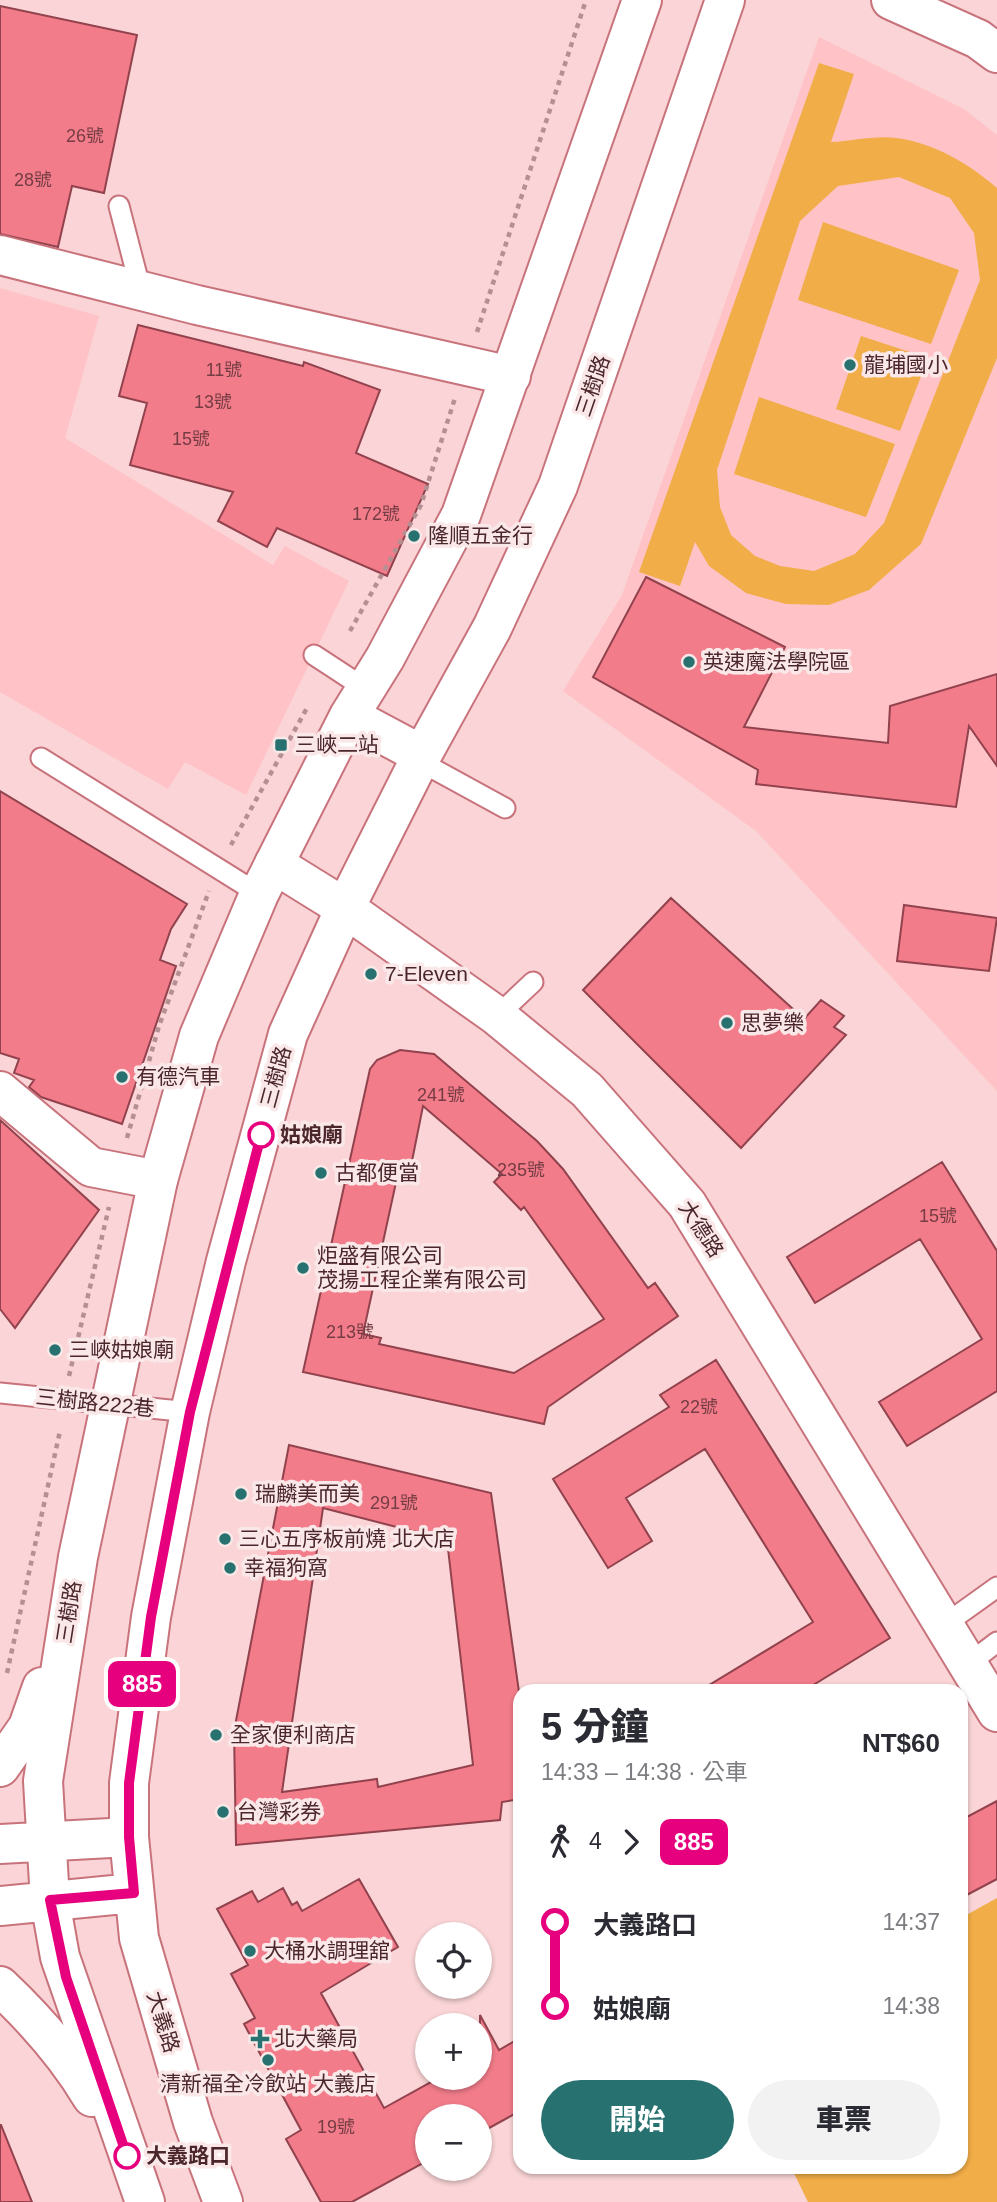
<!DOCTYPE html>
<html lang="zh-TW">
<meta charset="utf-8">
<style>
:root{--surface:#fff;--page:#f2f2f3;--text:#2b2b33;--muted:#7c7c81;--accent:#277170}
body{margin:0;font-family:Arial,"Noto Sans TC",sans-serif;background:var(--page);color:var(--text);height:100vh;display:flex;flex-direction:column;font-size:26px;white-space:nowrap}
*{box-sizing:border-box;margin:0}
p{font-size:23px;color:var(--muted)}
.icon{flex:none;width:38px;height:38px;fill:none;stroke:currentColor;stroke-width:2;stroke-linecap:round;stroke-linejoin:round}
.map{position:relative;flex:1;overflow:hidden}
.panel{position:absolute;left:513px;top:1684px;width:455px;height:490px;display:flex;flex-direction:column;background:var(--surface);border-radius:21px;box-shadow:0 2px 5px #0004}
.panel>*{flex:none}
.badge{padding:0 14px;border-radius:10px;font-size:24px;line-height:46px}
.buttons{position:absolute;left:415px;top:1922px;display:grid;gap:14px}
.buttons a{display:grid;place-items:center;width:77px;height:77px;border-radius:50%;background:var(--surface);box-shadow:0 2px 5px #0004;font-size:35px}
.map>.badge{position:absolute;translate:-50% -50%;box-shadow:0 0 0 4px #fff}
.legs{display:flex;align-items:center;gap:10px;height:77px;padding:0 28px;font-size:23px}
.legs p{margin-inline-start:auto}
.headline{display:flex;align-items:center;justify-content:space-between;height:119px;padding:0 28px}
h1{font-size:38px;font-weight:800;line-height:52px}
.primary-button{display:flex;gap:14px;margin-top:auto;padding:14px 28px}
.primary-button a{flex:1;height:80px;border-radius:42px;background:var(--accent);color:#fff;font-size:28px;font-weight:800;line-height:80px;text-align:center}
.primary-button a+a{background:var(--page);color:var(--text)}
ul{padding:0 28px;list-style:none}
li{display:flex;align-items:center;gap:24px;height:84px;font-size:26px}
li i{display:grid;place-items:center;width:10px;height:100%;margin:0 9px;background:currentColor}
li i::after{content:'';width:18px;height:18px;margin:-9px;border:5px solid;border-radius:50%;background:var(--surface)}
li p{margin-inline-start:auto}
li:first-child i{background:linear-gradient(#0000 50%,currentColor 0)}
li:last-child i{background:linear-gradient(currentColor 50%,#0000 0)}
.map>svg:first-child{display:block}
</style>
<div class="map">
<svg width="997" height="2202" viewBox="0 0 997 2202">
<rect width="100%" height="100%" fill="#fad4d6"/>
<!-- built -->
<path fill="#ffc2c6" d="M819,37l145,72 33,26v956l-241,-260 -193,-140 59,-96z
M0,288l99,28 -34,122 208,127 12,-19 64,35 -103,214 -61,-33 -17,27 -168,-97z"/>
<!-- green -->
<path fill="#f1ad47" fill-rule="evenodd" d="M819,63l35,11 -23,68c21,-1 45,-7 65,-4 38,5 72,25 101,50v170l-76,186 -52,46 -40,15 -43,-1 -40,-11 -37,-27 -14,-24 -15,44 -41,-14zM899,177l51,21 24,35 6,47 -96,243 -29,31 -41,17 -34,-5 -25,-10 -24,-21 -11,-28 -3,-37 83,-249 38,-35z
M823,222l136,48 -28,74 -133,-44z
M861,336l67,22 -28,73 -64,-22z
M759,397l136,47 -29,73 -132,-43z
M997,1898v304h-189l-17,-35 170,-1v-248z"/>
<!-- building -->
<path fill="#f27c8a" stroke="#91424d" stroke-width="2" fill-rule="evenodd" d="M0,6l137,29 -33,158 -32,-7 -14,61 -58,-13z
M138,325l165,41 1,-4 76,28 -24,63 72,31 -41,92 -110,-48 -10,19 -49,-26 15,-29 -103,-27 17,-62 -28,-7z
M646,577l139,70 -41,80 144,16 2,-37 107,-32v92l-28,-40 -13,81 -200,-23 2,-14 -165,-93z
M0,791l187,113 -16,25 -11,31 16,6 -54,158 -81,-27 -12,-10 5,-7 -20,-7 5,-14 -19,-6z
M671,898l133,121 17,-19 23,16 -10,11 12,8 -105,113 -158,-158z
M904,905l93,13 -8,53 -92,-10z
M400,1050l34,4 103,87 26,28 85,119 7,-5 23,33 -130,91 -4,17 -241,-52 67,-303 7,-9zM423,1106l79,68 -8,8 27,28 3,-3 80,112 -90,54 -135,-29 2,-6 -18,-4 37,-170 11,2z
M0,1120l99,90 -84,118 -15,-19z
M942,1162l55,89v140l-90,55 -28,-44 103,-63 -62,-100 -105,64 -28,-46z
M716,1360l174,278 -85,52h-104l112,-68 -108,-173 -79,49 26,43 -44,27 -55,-89 116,-72 -9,-12z
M289,1445l202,48 29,206v100l-18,3 -2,18 -264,25 -2,-114zM323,1508l124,32 26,225 -95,22 -1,-8 -95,13z
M997,1801v78l-36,19v-78z
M359,1879l39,68 -77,46 63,115 56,-31h40v-62l19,35 21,-12v73l-40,22v-17h-53v45l-75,41h-31l-35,-63 15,-9 -57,-106 11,-6 -24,-44 17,-9 -31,-56 35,-18 6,11 25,-14 9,17 5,-3 5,9z
M0,2125h1l31,77h-32z"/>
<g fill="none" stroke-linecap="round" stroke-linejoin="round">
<!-- lane casing -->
<g stroke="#c8737c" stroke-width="23">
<path id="lane" d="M119,206l22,85
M314,655l52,34
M41,758l218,136
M419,761l86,47
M497,1016l36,-34
M0,1393l190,19
M944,1625l53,-38
M968,1664l29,-22"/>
</g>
<!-- street casing -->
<g stroke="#c8737c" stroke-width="42">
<path id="street" d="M0,255l197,50 314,71
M274,864l71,44 152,108 90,74 100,114 310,508
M0,1091l91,76 67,13"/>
</g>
<!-- secondary casing -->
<g stroke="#c8737c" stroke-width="42">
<path id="secondary" d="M891,0l87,39 19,14
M349,716l73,39
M0,1767l28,-40 14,-40
M0,1844l129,-7
M0,1906l134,-13
M0,1986c35,33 67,69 92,111
M145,2202l-85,-245 -10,-56 -7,-120 35,-224 80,-377 41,-144 60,-142 90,-178 36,-58 76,-143 181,-515
M223,2202l-30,-80 -54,-184 -10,-101v-54l22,-166 39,-205 36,-151 62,-227 57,-126 77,-153 70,-127 66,-142 167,-486"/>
</g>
<!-- path -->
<path stroke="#b59093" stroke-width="4.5" stroke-dasharray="5 5" stroke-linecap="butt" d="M477,332l109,-332
M350,631l71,-126 34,-107
M231,845l76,-137
M127,1138l32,-112 50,-135
M69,1376l40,-169
M7,1673l53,-242"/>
<!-- lane -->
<use href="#lane" stroke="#fff" stroke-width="19"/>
<!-- street -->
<use href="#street" stroke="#fff" stroke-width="38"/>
<!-- secondary -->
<use href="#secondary" stroke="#fff" stroke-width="38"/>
</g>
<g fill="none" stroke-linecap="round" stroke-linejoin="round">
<!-- line-1 casing -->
<g stroke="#fff" stroke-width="16">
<path id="line-1" d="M127,2156l-61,-179 -16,-77 84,-7 -5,-56v-54l22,-166 39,-205 71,-277"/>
</g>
<!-- line-1 -->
<use href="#line-1" stroke="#e6007e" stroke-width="10"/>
</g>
<!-- markers -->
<g fill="#277170" stroke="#fae7e8" stroke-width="2.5">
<circle cx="850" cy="365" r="7"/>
<circle cx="414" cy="536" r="7"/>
<circle cx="689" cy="662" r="7"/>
<rect x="274" y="738" width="14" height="14" rx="3.5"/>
<circle cx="371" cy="974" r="7"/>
<circle cx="727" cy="1023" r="7"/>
<circle cx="122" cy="1077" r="7"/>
<circle cx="321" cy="1173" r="7"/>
<circle cx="303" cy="1268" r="7"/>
<circle cx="55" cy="1350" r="7"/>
<circle cx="241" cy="1494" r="7"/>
<circle cx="225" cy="1539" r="7"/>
<circle cx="230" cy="1568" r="7"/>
<circle cx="216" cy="1735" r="7"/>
<circle cx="223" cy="1812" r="7"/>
<circle cx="250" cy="1951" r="7"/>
<path d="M256.5 2028.5h7v7h7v7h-7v7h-7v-7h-7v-7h7z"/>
<circle cx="268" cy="2060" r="7"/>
</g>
<g fill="#fff" stroke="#e6007e" stroke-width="3.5">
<circle cx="261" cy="1135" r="12"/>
<circle cx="127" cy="2156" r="12"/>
</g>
<g text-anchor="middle" stroke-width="7" stroke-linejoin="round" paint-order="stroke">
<!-- number labels -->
<g font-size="18" fill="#753c43">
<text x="85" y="142">26號</text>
<text x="33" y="186">28號</text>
<text x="224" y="376">11號</text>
<text x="213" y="408">13號</text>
<text x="191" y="445">15號</text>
<text x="376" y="520">172號</text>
<text x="441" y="1101">241號</text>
<text x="521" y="1176">235號</text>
<text x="938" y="1222">15號</text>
<text x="350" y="1338">213號</text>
<text x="699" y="1413">22號</text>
<text x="394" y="1509">291號</text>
<text x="336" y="2133">19號</text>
</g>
<!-- poi labels -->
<g font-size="21" fill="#4b272b" stroke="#fae7e8" text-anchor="start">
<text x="864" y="372">龍埔國小</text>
<text x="428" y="543">隆順五金行</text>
<text x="703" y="669">英速魔法學院區</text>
<text x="295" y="752">三峽二站</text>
<text x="385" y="981">7-Eleven</text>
<text x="741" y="1030">思夢樂</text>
<text x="136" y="1084">有德汽車</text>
<text x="335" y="1180">古都便當</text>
<text x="317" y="1263">炬盛有限公司<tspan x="317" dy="24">茂揚工程企業有限公司</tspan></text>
<text x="69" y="1357">三峽姑娘廟</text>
<text x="255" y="1501">瑞麟美而美</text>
<text x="239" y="1546">三心五序板前燒 北大店</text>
<text x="244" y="1575">幸福狗窩</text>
<text x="230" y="1742">全家便利商店</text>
<text x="237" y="1819">台灣彩券</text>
<text x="264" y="1958">大桶水調理舘</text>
<text x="274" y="2046">北大藥局</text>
<text x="268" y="2091" text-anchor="middle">清新福全冷飲站 大義店</text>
</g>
<!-- street labels -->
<g font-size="21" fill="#4b272b" stroke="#fae7e8">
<text transform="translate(593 386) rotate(-71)" y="7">三樹路</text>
<text transform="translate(276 1077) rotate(-75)" y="7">三樹路</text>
<text transform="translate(701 1229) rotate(57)" y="7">大德路</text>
<text transform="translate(95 1403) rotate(6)" y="7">三樹路222巷</text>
<text transform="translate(69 1612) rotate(-81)" y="7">三樹路</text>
<text transform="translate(163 2022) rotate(73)" y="7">大義路</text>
</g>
<!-- stop labels -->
<g font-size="21" font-weight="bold" fill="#4b272b" stroke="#fae7e8" text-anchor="start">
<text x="280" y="1142">姑娘廟</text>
<text x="146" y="2163">大義路口</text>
</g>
</g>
</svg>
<div class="buttons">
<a><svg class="icon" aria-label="locate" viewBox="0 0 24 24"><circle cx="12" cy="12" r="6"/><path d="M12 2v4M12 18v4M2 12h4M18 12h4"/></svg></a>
<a>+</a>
<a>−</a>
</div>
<b class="badge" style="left:142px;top:1684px;background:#e6007e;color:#fff">885</b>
<section class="panel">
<div class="headline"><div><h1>5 分鐘</h1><p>14:33 – 14:38 · 公車</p></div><b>NT$60</b></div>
<div class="legs"><svg class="icon" aria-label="walk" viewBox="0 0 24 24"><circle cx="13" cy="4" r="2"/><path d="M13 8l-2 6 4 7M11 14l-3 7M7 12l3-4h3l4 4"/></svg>4<svg class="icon" aria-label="forward" viewBox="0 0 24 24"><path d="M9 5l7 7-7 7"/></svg><b class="badge" style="background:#e6007e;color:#fff">885</b></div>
<ul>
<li><i style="color:#e6007e"></i><b>大義路口</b><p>14:37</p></li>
<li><i style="color:#e6007e"></i><b>姑娘廟</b><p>14:38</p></li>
</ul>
<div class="primary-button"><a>開始</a><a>車票</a></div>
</section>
</div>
